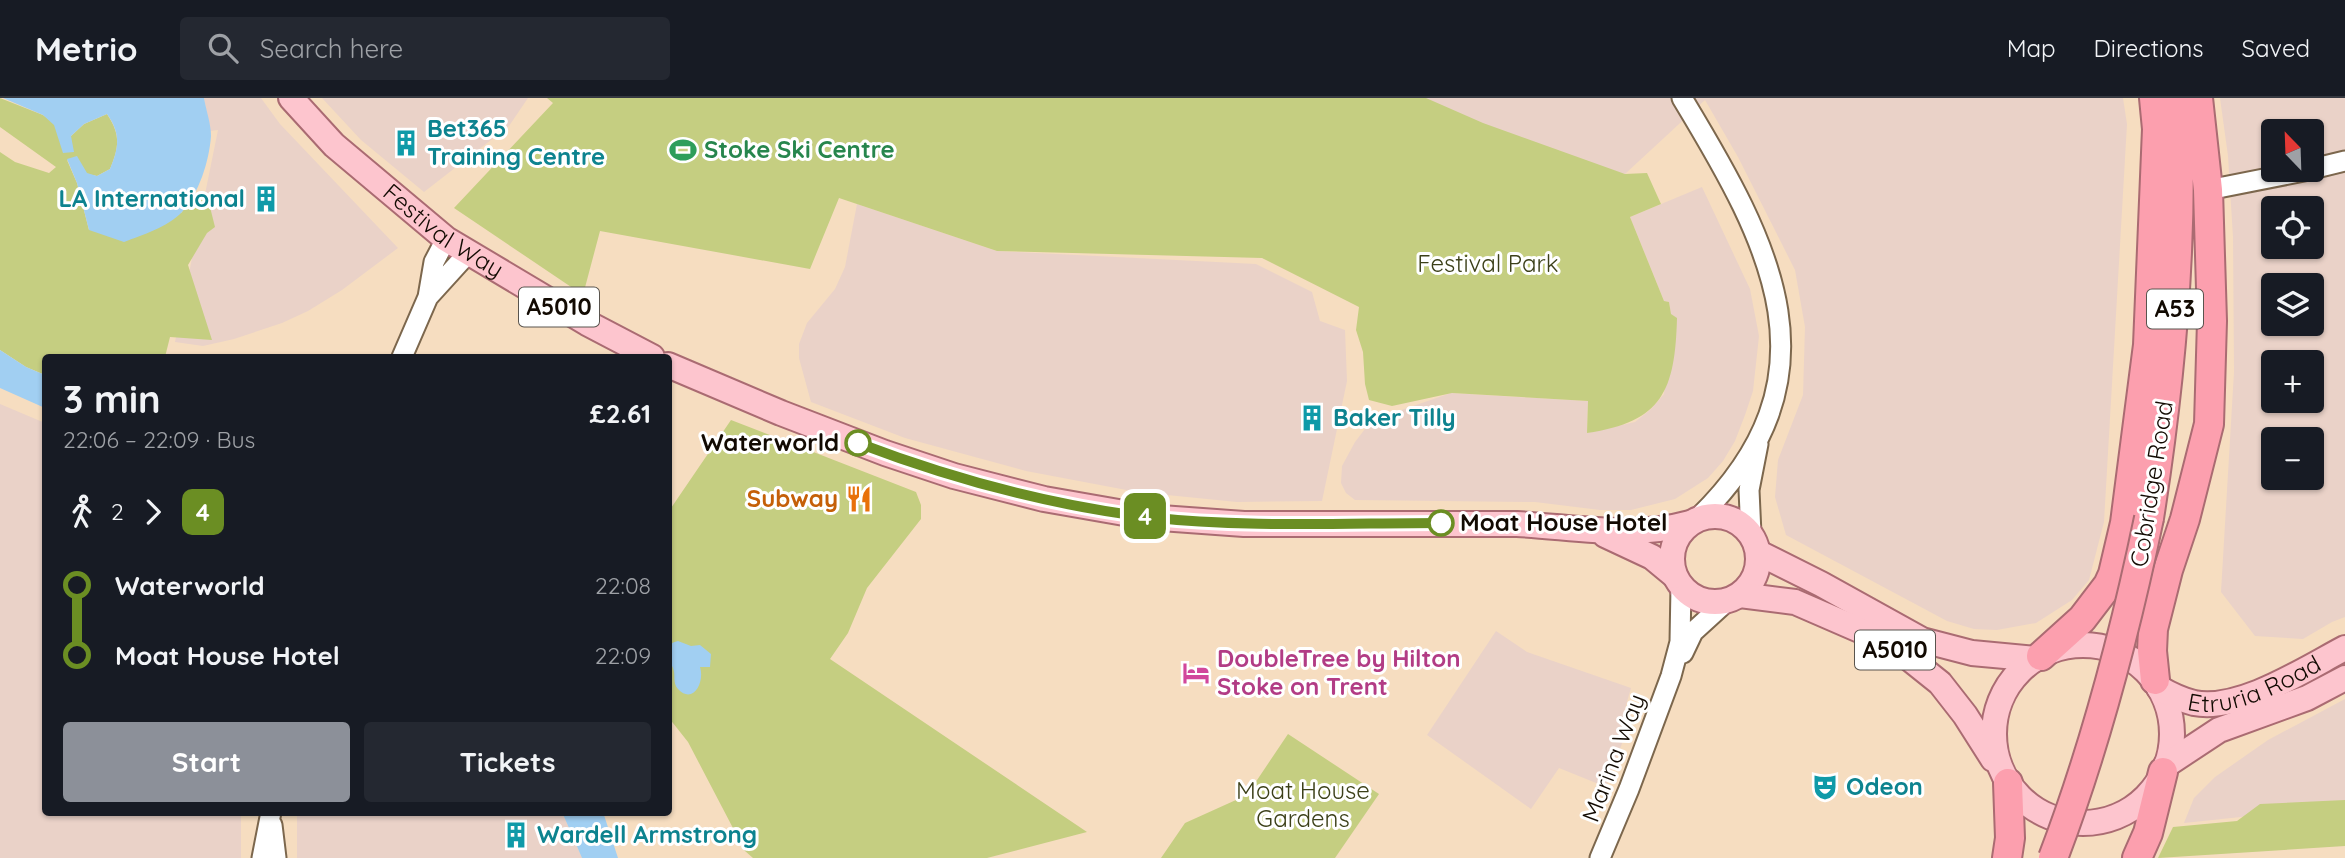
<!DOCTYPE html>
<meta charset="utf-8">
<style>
:root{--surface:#171b24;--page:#242831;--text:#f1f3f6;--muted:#9ea1a6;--line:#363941;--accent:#8c9099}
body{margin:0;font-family:Quicksand,sans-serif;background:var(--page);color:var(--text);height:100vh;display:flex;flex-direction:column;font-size:26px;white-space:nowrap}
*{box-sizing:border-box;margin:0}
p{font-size:23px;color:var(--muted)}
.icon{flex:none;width:38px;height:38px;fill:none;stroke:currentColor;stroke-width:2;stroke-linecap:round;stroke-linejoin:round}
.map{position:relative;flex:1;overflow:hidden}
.details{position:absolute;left:42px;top:256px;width:630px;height:462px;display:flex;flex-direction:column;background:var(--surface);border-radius:7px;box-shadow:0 2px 5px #0004}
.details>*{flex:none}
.badge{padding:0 14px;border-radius:10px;font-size:24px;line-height:46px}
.needle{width:46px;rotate:337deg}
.buttons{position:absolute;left:2261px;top:21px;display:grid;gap:14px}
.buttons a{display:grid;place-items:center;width:63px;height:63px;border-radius:7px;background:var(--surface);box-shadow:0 2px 5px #0004;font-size:35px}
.map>.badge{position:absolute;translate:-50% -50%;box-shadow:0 0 0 4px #fff}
.legs{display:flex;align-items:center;gap:10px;height:77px;padding:0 21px;font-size:23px}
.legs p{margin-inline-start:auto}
.head{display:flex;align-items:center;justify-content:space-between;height:119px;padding:0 21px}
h1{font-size:38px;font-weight:700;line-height:52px}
.button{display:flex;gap:14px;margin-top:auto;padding:14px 21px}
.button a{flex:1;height:80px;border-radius:7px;background:var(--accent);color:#fff;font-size:28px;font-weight:700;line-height:80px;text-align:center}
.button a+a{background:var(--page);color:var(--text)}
ul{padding:0 21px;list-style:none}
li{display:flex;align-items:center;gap:24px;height:70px;font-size:26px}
li i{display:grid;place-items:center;width:10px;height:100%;margin:0 9px;background:currentColor}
li i::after{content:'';width:18px;height:18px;margin:-9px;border:5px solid;border-radius:50%;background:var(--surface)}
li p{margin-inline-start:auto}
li:first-child i{background:linear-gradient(#0000 50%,currentColor 0)}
li:last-child i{background:linear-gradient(currentColor 50%,#0000 0)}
header{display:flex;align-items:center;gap:42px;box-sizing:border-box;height:98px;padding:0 35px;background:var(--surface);border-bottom:2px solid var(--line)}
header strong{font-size:33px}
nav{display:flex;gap:38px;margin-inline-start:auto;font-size:24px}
.search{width:490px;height:63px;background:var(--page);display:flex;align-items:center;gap:18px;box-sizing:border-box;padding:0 24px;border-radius:7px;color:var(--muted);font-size:26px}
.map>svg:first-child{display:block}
</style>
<header>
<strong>Metrio</strong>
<div class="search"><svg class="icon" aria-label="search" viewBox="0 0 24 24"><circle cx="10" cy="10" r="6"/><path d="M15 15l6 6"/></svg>Search here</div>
<nav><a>Map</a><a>Directions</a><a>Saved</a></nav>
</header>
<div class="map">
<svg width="2345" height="760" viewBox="0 0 2345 760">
<rect width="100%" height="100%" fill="#f6ddc0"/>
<!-- commercial -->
<path fill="#ead2c8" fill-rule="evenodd" d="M204,0h57l19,26 118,124 -56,42 -34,21 -26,12 -48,16 -31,7 -28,-4 43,-212 -8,1z
M322,0h206l-19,28 -85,66 -63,-52z
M1424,0h699l4,26 -23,398 -15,58 -17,20 -36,23 -39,7 -23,-1 -27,-8 -161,-86 -11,-38 3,-37 25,-65 2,-68 -10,-57 -57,-113 -33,-57 -80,74 -119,-35z
M2220,0h125v519l-13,5 -29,17 -48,-3 -34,-44 13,-220 -1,-135 -5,-81zM2273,33h39v39h-39zM2273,110h39v39h-39zM2273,187h39v39h-39zM2273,264h39v39h-39zM2273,341h39v39h-39z
M1702,89l48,102 9,47 -6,55 -8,24 -10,26 -12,20 -15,17 -33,21 -44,11h-31l-65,-8 -180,-2 -9,-7 -5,-10 1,-17 13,-24 13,-17 16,-9 67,-23 137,8 -1,32 48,-11 16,-13 13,-15 7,-79 -2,-13 -5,-1 -34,-84z
M857,106l140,47 259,13 56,28 8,29 25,9 2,51 -25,120 -85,1 -100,-10 -111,-21 -121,-33 -94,-36 -12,-44v-14l8,-21 28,-34 10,-22z
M0,306l45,19 1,389h195v46h-241z
M1496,533l31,21 104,36 -7,24 8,4 -26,71 -47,-19 -28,41 -104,-74z
M2345,601v110l-66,4 -95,10 10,-25 21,-21 53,-37z
M297,714h265l20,46h-285z"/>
<!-- green -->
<path fill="#c5ce81" d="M0,0l43,17 28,21 13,-12 23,-10c14,21 12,33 3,55l-13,7 -10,-2 -20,-14 10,23 12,47 92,-17 15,-19 14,13 5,20 -8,6 -19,32 24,75 -42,-3 -5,20h-119l-1,18 -19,-8 -26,-17v-198l15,10 34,11 7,-6 -56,-40z
M547,0h879l57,25 142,51 22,-1 14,31 -31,13 34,84 5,1 2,12 6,4c-2,72 -14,104 -90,115l1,-32 -136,-8 -60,13 -23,-6 -4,-16 -2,-32 -7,-22 3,-23 -97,-49 -265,-7 -158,-53 -29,71 -210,-38 -17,64 -129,-87 99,-105z
M731,322l185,72 5,13v14l-54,69 -19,45 -18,26 257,173 -100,26h-234l-8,-7 -57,-109 -19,-24v-207z
M1288,636l91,60 -44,64h-174l24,-35 62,-28z
M2345,702v46l-187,12 15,-31 64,-6 23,-17z"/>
<!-- water -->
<path fill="#a1cff2" d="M3,0h201c2,12 7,26 7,38 -2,26 -12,57 -29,76 -14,15 -40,23 -58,30l-35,-12 -12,-47 -10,-24 10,-3 10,17 10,3 13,-7c9,-22 11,-35 -3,-55l-23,10 -13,12 3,16 -11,1 -9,-28 -11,-10z
M0,252l26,17 19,8v33l-45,-20z
M678,543l13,5 9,-1 11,9 -1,13h-10c5,15 -7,38 -22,22 -6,-7 -2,-14 -5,-21 -5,-10 -10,-24 5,-27z
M562,714h41l15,46h-36z"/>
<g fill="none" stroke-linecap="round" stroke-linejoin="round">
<!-- minor casing -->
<g stroke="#7c674d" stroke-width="23">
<path id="minor" d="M1682,0c89,147 162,280 14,422
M2312,71l33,-8
M2208,92l101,-20
M428,199l40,-44
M402,259l26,-60 6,-35 12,-23
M1751,436l-2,-44 9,-46
M1683,555l10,-21 34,-31
M272,727l4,33
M262,760l9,-46
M1600,760l29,-69 42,-113 9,-34 1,-56"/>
</g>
<!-- major casing -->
<g stroke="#aa6b72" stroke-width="28">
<g id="major">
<path id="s1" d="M291,0l43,47 112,94 141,84 65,34"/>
<path d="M668,267l113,48 104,40 69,23 90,23 103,18 97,7h273c58,3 116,15 173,-1"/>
<circle cx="1715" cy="461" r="43"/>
<path d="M1605,437l47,22 23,19"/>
<path d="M1759,455l62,31 101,56 50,13 64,6"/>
<path d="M1740,497l55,7 76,33 34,20 35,28 25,32 28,44"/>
<circle cx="2083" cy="636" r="89"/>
<path id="s2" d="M2159,590c12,7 23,12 35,15 46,9 111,-34 151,-55"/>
<path d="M2166,667l53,-35 88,-32 38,-20"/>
</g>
</g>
<!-- highway casing -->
<g stroke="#aa6b72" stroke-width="32">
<path id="highway" d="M2149,420c22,-139 35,-279 28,-420
M2041,558l41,-37 26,-34 5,-11 12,-51 23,-178 9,-216 -3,-31
M2155,582l-3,-29 1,-22 15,-59 17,-51 24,-95 3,-103 -4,-131 -10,-92
M2007,760l3,-20 -2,-55
M2137,760l11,-25 15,-61"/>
</g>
<!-- minor -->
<use href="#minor" stroke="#fff" stroke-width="19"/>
<!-- major -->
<use href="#major" stroke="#fdc5ce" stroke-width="24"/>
<!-- highway -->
<use href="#highway" stroke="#fc9fae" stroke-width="28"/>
<!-- highway-bridge casing -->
<g stroke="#aa6b72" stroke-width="32" stroke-linecap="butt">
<path id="highway-bridge" d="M2053,760c42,-110 72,-225 96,-340"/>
</g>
<!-- highway-bridge -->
<use href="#highway-bridge" stroke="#fc9fae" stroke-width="28"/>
</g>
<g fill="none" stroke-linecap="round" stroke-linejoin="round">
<!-- line-1 casing -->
<g stroke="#fff" stroke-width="16">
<path id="line-1" d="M858,345c92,35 191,62 289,74 97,11 196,6 294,6"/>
</g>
<!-- line-1 -->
<use href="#line-1" stroke="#6b8e23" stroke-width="10"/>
</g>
<!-- icons -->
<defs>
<g id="building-bare" transform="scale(2.1)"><path d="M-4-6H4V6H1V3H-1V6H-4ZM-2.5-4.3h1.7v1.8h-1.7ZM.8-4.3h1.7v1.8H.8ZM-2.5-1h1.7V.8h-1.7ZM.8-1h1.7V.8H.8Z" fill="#0f9aa8" stroke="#fff" stroke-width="2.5" paint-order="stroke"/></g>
<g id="stadium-bare" transform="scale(2.1)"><path d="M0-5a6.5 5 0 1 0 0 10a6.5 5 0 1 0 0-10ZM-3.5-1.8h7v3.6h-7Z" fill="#2e9e5b" stroke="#fff" stroke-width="2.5" paint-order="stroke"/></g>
<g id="restaurant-bare" transform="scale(2.1)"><path d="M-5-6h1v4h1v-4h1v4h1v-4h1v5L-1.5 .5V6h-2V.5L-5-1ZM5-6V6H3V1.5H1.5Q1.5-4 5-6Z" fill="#e8710a" stroke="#fff" stroke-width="2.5" paint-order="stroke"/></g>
<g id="hotel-bare" transform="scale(2.1)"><path d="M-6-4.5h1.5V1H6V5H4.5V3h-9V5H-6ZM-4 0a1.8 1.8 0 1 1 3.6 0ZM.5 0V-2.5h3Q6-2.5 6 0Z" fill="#d1479c" stroke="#fff" stroke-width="2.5" paint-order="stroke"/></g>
<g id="theatre-bare" transform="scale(2.1)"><path d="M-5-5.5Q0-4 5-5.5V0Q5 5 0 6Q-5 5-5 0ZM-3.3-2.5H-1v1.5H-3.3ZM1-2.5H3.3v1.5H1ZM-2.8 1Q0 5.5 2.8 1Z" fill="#0f9aa8" stroke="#fff" stroke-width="2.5" paint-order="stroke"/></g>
</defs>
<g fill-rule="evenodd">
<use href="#building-bare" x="406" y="45"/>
<use href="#stadium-bare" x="683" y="52"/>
<use href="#building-bare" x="266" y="101"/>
<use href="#building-bare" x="1312" y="320"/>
<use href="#restaurant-bare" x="859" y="401"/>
<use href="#hotel-bare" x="1196" y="575"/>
<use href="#theatre-bare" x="1825" y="689"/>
<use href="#building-bare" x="516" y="737"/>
</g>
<!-- markers -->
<g fill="#fff" stroke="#6b8e23" stroke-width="3.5">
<circle cx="858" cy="345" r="12"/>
<circle cx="1441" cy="425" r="12"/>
</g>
<g text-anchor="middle" stroke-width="6" stroke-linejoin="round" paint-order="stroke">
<!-- shield labels -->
<g fill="#fff" stroke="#59544e" stroke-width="2">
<rect x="519" y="189.5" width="80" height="39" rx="5"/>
<rect x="2147" y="191.5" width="56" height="39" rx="5"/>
<rect x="1855" y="532.5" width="80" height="39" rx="5"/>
</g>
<g font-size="23" font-weight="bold" fill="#120a02">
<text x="559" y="217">A5010</text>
<text x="2175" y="219">A53</text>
<text x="1895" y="560">A5010</text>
</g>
<!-- culture labels -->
<g font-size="24" font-weight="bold" fill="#0d838f" stroke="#fff" text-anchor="start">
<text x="427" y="39">Bet365<tspan x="427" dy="28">Training Centre</tspan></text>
<text x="245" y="109" text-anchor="end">LA International</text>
<text x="1333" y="328">Baker Tilly</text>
<text x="1846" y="697">Odeon</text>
<text x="537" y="745">Wardell Armstrong</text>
</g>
<!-- leisure labels -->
<g font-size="24" font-weight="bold" fill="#27864d" stroke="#fff" text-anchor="start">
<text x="704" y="60">Stoke Ski Centre</text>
</g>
<!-- street labels -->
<g font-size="24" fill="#120a02" stroke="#fff">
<text dy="8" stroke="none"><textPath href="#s1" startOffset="203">Festival Way</textPath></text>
<text transform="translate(2152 386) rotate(-81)" y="8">Cobridge Road</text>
<text dy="8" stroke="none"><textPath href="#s2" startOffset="102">Etruria Road</textPath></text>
<text transform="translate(1614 660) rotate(-69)" y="8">Marina Way</text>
</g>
<!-- park labels -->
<g font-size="24" fill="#3c4019" stroke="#fff">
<text x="1488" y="174">Festival Park</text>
<text x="1303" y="701">Moat House<tspan x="1303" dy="28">Gardens</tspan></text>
</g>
<!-- stop labels -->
<g font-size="24" font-weight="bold" fill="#120a02" stroke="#fff" text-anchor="end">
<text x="839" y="353">Waterworld</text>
<text x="1460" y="433" text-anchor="start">Moat House Hotel</text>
</g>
<!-- food labels -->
<g font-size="24" font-weight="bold" fill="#c56008" stroke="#fff" text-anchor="end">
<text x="838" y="409">Subway</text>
</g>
<!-- hotel labels -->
<g font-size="24" font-weight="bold" fill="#b23c85" stroke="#fff" text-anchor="start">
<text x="1217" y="569">DoubleTree by Hilton<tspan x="1217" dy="28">Stoke on Trent</tspan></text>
</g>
</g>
</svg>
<div class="buttons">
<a><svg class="needle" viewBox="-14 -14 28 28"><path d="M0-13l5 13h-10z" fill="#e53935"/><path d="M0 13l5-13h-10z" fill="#9ea1a6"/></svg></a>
<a><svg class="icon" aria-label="locate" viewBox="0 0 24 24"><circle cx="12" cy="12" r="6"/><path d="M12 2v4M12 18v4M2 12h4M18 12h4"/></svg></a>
<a><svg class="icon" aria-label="layers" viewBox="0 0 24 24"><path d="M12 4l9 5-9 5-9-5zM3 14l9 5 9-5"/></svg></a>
<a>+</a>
<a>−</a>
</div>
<b class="badge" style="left:1145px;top:418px;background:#6b8e23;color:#fff">4</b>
<section class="details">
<div class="head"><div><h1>3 min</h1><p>22:06 – 22:09 · Bus</p></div><b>£2.61</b></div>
<div class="legs"><svg class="icon" aria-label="walk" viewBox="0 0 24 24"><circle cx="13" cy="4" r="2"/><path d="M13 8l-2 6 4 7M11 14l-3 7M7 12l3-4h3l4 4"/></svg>2<svg class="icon" aria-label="forward" viewBox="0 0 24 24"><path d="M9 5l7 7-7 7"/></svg><b class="badge" style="background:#6b8e23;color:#fff">4</b></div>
<ul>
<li><i style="color:#6b8e23"></i><b>Waterworld</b><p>22:08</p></li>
<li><i style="color:#6b8e23"></i><b>Moat House Hotel</b><p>22:09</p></li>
</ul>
<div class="button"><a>Start</a><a>Tickets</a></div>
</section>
</div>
